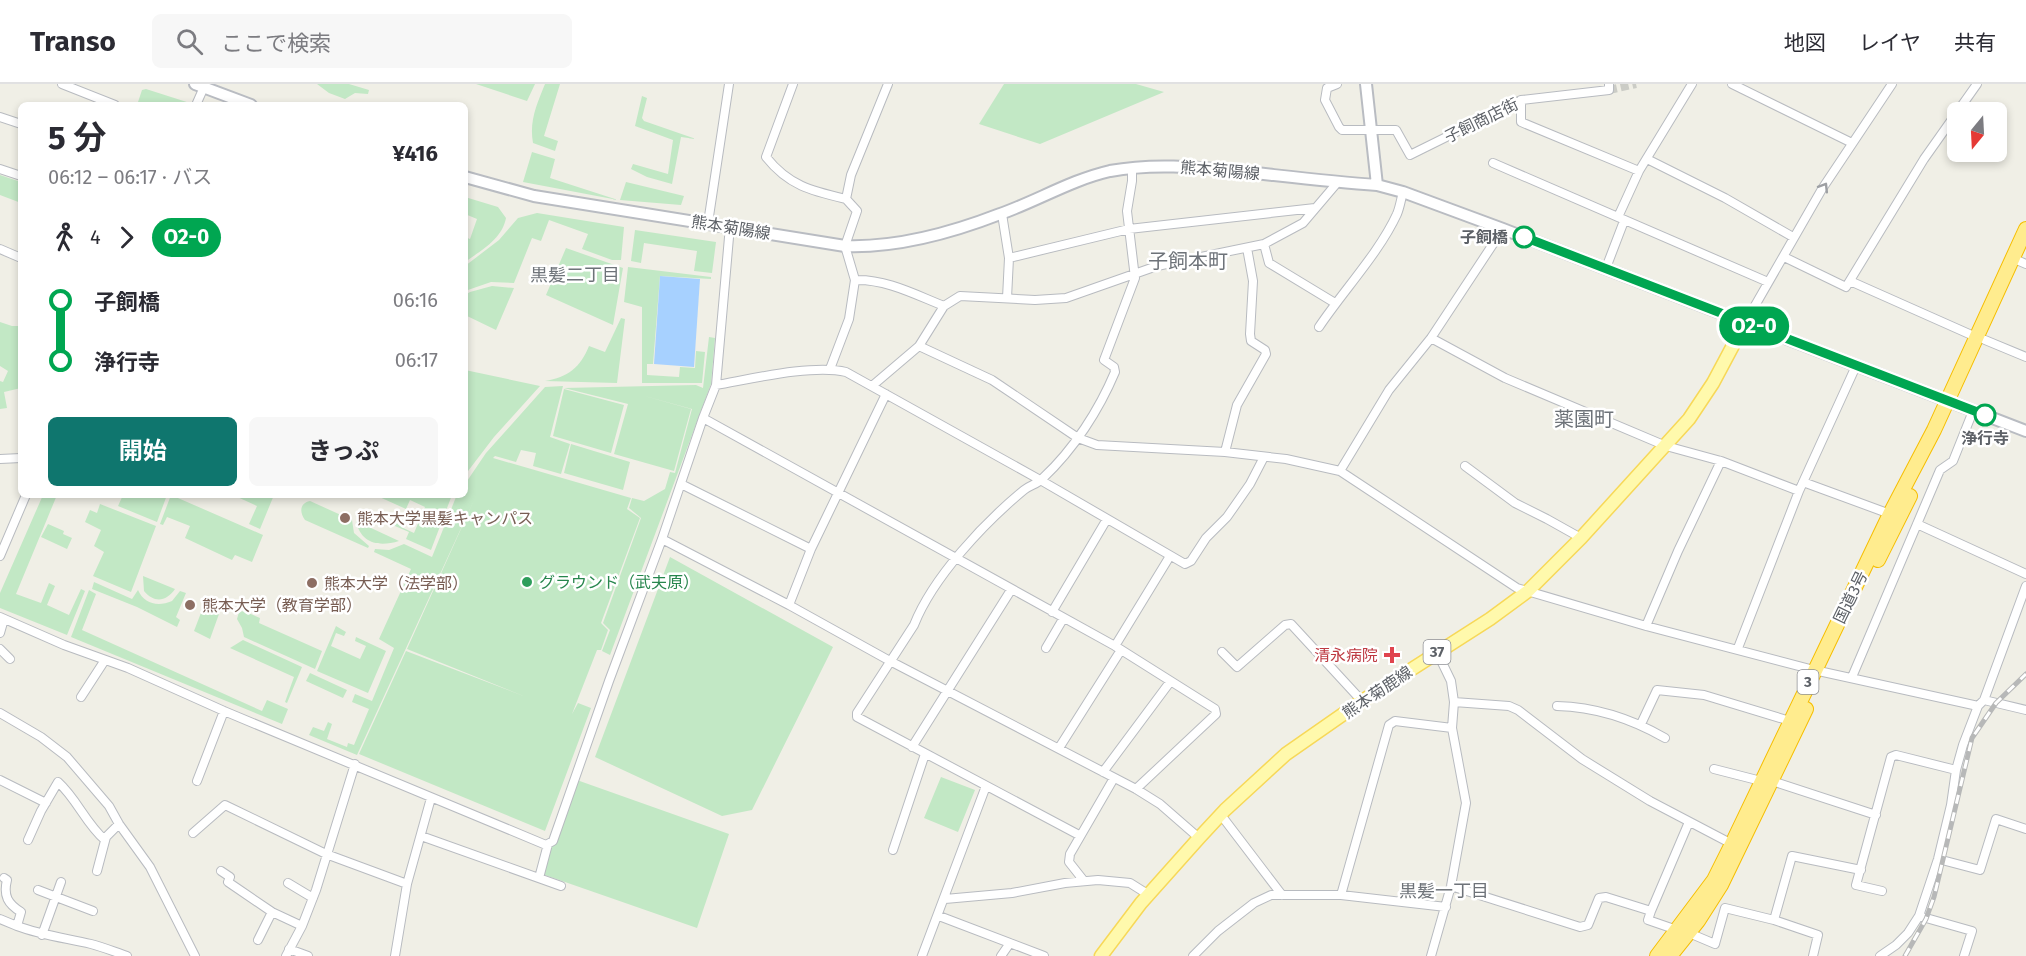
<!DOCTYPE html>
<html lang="ja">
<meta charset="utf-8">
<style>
:root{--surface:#fff;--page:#f7f7f7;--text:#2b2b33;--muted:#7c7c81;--line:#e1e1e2;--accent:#0f766e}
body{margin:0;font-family:"Fira Sans","Noto Sans JP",sans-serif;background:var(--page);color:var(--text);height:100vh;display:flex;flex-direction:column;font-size:22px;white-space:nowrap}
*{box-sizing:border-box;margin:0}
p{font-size:20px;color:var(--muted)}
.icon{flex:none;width:33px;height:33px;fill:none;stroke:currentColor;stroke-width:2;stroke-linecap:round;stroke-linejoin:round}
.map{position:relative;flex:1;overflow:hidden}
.side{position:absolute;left:18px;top:18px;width:450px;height:396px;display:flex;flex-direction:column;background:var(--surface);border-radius:9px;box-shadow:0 3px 9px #0003}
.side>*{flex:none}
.badge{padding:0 12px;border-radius:20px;font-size:21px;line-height:39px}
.needle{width:39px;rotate:198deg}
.fabs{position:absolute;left:1947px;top:18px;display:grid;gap:12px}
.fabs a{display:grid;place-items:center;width:60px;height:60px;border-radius:9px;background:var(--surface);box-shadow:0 3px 9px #0003;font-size:30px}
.map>.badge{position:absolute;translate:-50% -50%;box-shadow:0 0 0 3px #fff}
.legs{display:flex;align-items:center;gap:9px;height:66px;padding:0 30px;font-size:20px}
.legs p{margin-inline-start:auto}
.headline{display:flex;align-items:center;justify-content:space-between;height:102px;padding:0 30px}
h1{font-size:33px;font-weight:700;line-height:45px}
.cta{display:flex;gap:12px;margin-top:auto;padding:12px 30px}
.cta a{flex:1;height:69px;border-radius:9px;background:var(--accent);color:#fff;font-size:24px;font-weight:700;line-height:69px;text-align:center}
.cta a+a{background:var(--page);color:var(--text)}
ul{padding:0 30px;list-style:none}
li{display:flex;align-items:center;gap:21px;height:60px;font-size:22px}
li i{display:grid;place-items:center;width:9px;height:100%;margin:0 8px;background:currentColor}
li i::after{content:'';width:15px;height:15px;margin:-8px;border:4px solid;border-radius:50%;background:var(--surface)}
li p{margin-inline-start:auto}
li:first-child i{background:linear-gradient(#0000 50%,currentColor 0)}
li:last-child i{background:linear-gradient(currentColor 50%,#0000 0)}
header{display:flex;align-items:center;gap:36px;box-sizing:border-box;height:84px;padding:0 30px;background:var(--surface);border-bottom:2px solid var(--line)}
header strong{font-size:28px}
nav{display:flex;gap:33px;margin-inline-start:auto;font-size:21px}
.search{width:420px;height:54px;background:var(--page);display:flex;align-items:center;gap:15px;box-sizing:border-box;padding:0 21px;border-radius:9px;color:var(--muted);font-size:22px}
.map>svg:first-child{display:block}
</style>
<header>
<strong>Transo</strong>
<div class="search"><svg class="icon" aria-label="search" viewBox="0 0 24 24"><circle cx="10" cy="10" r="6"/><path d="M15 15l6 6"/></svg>ここで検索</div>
<nav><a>地図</a><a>レイヤ</a><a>共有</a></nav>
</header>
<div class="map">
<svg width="2026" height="872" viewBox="0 0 2026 872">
<rect width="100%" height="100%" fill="#f0efe6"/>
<!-- green -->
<path fill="#c2e8c5" d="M317,0h32l20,6 -1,4 -13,-1 -10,6 -16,-6z
M476,0h59l-8,17z
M545,0h15l-16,52 14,5 -3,10 -22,-8c-4,-22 4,-39 12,-59z
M1004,0h132l28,8 -124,52 -61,-20z
M146,5l47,15 -56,1 5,-15z
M642,12l5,2 -5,20 2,3 52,18 -15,-2 -9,47 -25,-7 -16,-8 2,-5 35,10 5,-34 -38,-14z
M532,68l23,7 -5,19 68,22 -95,-18z
M0,91l21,7v21l-21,-8z
M626,98l58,14 -3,9 -61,-5z
M465,113l33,10 8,11c-4,21 -24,32 -41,44v-25l5,2 7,-20 -12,-5z
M537,129l87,14 -3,33h-9l-30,-11 6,-15 -39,-14 -8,21 -9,-3 -18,45 -23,-1 -26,9v-25l34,-26 19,-22z
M635,146l81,12 -4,31 -18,-2 3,-20 -53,-8 -3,20 -10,-2z
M566,164l57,20 -10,57 -67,-30z
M628,183l83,10v2l-51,-3 -7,88h-6v11l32,2 1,-10 15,1 1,-17 9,1 -3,31h-60v-76l-18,-5z
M492,202l22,2 -18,42 -31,-15v-20l5,-3z
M621,234l4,1 -8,64 -72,-2c23,-4 35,-13 44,-35l16,6z
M0,238l12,4h9v62l-17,4 3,16 -7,1v-28l3,1 5,-11 -8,-5z
M709,253l6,1 -4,46 -101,271 -8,-4 8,-21 -7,-7 38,-105 -12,-10 3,-10 12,3 21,-12 5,-17 5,1 17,-64 -51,-14 50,14 -17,62 -60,-17 14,-50 -64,-16 132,-3 7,3z
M465,286l75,16 -46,51 -29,38z
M563,302l-13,51 20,7 -9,30 -28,-8 3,-13 -15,-3 -5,12 -21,-6 -2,2 138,40 -4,11 13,9 -39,105 7,7 -7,20h-4l-25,64 6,-11 13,5 -46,123 -186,-77 47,-103 120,46 -119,-48 67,-149 -117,255 -48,-20 4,-8 11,4 4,-9 4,2 -5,15 20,8 1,-4 6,2 15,-36 -17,-7 3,-8 17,7 22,-53 -15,-9 32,-70 -37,-17 1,-3 14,1 15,-6 28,13 24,-60 1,-2h8v-11l21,-31 59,-66z
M564,305l60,16 -13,48 -58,-17z
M571,360l59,18 -7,28 -59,-17z
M43,411h14l-41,99 25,9 8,-20 6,3 -8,19 22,10 12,-26 4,2 -18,44 -67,-27v-15z
M123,411h44l-10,27 -39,-16z
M171,411l92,40 -11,27 -17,-7 -3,5 -47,-22 5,-12 -23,-9 -4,8 -3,-1z
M233,411h18l5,2 1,-2h17l-14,34 -11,-5 8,-18z
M375,411h77l-21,55 -25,-11 3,-7 -40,-17 -3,5 -5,-5 1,-5 4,2 1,-2 34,15v2l13,6 11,-26 -15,-7 -4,9z
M310,417l42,19 2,13 15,13 -1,2 -63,-28c-6,-8 -5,-17 5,-19z
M100,420l56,22 -25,66 -38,-16 11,-24 -10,-6 7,-16 -16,-8 5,-12 7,3z
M356,437l43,20c-20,6 -38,3 -43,-20z
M48,440l16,7 -1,3 9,4 -5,11 -26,-12z
M670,473l163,90 -81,163 -30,6 -127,-59z
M143,492l32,13c-9,13 -21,14 -31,2z
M94,498l38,17 6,-9c6,14 20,17 34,11l8,-10 6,2 -10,24 4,3 -3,7 -40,-20 -45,-18z
M89,506l7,4 -14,36 180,81 5,-11 21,9 -6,15 -211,-87z
M204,521l12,4 3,5 -9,25 -16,-8z
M244,527l16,7 -1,5 63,28 -7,18 -71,-32 -2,-9 -5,-9 2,-7z
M336,542l10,6 -2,4 -8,-3 -5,13 29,13 6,-13 -11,-5 1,-4 30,14 -18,42 -51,-22z
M243,556l59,27 -15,36 -2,-1 9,-25 -64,-29z
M310,589l37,17 -4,8 -37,-17z
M941,693l34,13 -17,42 -34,-14z
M574,695l155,55 -32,94 -155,-54z"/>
<!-- water -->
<path fill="#a7d1ff" d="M660,192l40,3 -6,88 -40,-3z"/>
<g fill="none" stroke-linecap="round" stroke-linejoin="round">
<!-- street-tunnel -->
<path stroke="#cbccc6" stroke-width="8" stroke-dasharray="8 4" stroke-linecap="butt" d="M1609,6l27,-6"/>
<!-- street casing -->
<g stroke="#b8bbc0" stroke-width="10">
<path id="street" d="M62,0l53,21
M793,0l-27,73c23,29 46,34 80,42
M1337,0l-10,4 -2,12 14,27 3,3h54l14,25 111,-55 88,-10v-6
M1732,0l120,59
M1521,16v22l118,49
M196,21l8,-18
M0,33l21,7
M1647,75l78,39 68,39
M1493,79l275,119
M0,85l21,7
M1002,130l7,44 -2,40
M1618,133l21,-46 53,-87
M708,139l21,-139
M1264,160l5,19 66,40
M0,165l21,9
M1784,173l62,30 78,-128 53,-75
M1009,174l120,-29 186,-21
M2019,177l7,3
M1606,184l18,-47
M855,196c31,-1 61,15 89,26
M1850,197l126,56
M1745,239l77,-134 70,-105
M1319,243c24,-36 60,-74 78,-113 3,-7 4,-15 6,-22
M1431,254l74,40 161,68 55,15 78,30
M1985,256l41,17
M919,262l73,34 86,58 19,7 128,7 61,7 54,12 177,117 129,38 168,44 164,36
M830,285l19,-50 6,-39 -10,-34 12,-35 -11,-12 5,-24 37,-91
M716,301c35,-6 97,-21 130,-13l196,109 143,83 6,-3 15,-23 21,-21 23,-33 14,-27
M872,302l47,-40 25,-40 16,-10 75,4 31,-2 91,-32 107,-22 39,-21 34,-40
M703,334l412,228 100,63 1,5 -80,75
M1225,368l12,-47 29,-51 -1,-4 -14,-9 -1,-7 3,-53 -6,-33
M0,375l21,-1
M1465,382l50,37 32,16 34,19
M1340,387l49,-81 42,-52 72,-109
M1803,398l87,32
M681,400l130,65
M1917,440l109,50
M662,455l127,66 101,56 246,128 24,15 39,34
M0,472l26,-61
M789,521l22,-56 75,-155
M1052,528l55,-93
M0,533l64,28 64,23 96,43 322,134 7,-4 56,-160 53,-142 41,-121 13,-33 14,-159
M1646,542l32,-75 43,-90
M0,549l4,-14
M1115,562l55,-90
M1046,564l17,-29
M1738,564l61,-157 57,-125
M0,565l10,10
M1222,568l15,15 48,-42 6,-1 71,77
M1852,593l88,-207 13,-9 20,-50
M81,613l24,-37
M1984,616l42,10
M1454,618l55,4 9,4 64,49 68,42 82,43
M1557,622c39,1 75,13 108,32
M0,629l41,24 26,20 42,49 10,18 31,43 45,89
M1641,640l16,-34 47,5 86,26
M912,663l99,-157
M1059,664l62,-98
M1714,685l47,12
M1103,688l67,-90
M0,696l46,23
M197,697l27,-70
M1772,697l104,34
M1221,731l61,80
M193,749l32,-28 101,49 81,30
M1079,751l-222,-118v-4l57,-88c19,-48 70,-102 110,-135 6,-5 14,-6 19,-12 31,-29 56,-68 72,-106l-1,-5 -10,-7 31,-82 -8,-67 5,-30v-13
M421,752l140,50
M28,756l13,-29 17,-29c19,17 28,42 47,58
M893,766l32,-96
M1938,775l42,11 16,-51 30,10
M97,787l9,-34 13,-13
M221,787l9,6 -2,5 44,30 30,14
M4,794l3,2c-4,16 1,24 14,32l-4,14c24,9 48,12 74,18 12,3 24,8 36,12
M539,794l9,-34
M1084,797l-15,-19 1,-8 44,-76
M288,799l25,15
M1451,802l129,41 8,-2 11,-27 7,-1 45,14 -3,9 29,10
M38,806l55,21
M1882,807l-26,-6 35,-128 5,-2 60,15
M1341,811l48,-170 6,-4 57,7
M945,815l67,-6 53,-10 33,-3 32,3 19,12
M1651,827l38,-89
M939,832l105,40
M1919,832l53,15 -8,25
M0,835l17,7
M1774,836l18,-64 69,14
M1689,849l26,11 10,-36 49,12 44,15 -5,21
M42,851l19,-53
M258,856l14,-28
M289,865l19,7
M286,872l16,-30 14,-36 39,-126
M395,872l12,-72 24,-86
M922,872l64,-170
M1001,872l9,-13
M1193,872l25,-25 36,-28 17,-8h70l105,12
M1431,872l20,-70 15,-83 -14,-75 2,-26 -3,-21 -14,-29
M1880,872l16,-11 12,-12 11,-17 19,-57 13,-54 5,-35 7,-25 15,-39 6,-6 42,-114"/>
</g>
<!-- secondary casing -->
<g stroke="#b9bcc2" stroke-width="14">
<path id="secondary" d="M195,0l56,21
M1366,0l11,101
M465,93l69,19 311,50c53,2 106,-13 155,-32 37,-13 71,-34 110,-43 42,-8 85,-4 127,0 47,5 93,11 140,14l26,7 100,37 523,202"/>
</g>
<!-- primary casing -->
<g stroke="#f7d858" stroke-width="15">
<path id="primary" d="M1101,872l40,-53 58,-65 26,-28 61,-56 76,-53 128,-82 38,-28 53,-53 108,-119 24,-36 32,-60"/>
</g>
<!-- highway casing -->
<g stroke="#f6be00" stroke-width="16">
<path id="highway" d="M1878,476l32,-64
M1657,872l57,-76 18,-36 158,-330 44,-84 92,-201
M1670,872l28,-35 23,-36 85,-176"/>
</g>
<!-- street -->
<use href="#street" stroke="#fff" stroke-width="8"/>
<!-- secondary -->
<use href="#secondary" stroke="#fff" stroke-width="10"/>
<!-- primary -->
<use href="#primary" stroke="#fff9ac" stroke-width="12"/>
<!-- highway -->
<use href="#highway" stroke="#ffec8e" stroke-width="14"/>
<!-- rail casing -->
<g stroke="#b7b8b8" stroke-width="5">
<path id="rail" d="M1905,872l21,-37 8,-22 38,-159 24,-35 30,-29"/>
</g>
<!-- rail -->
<use href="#rail" stroke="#fff" stroke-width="3" stroke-dasharray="9" stroke-linecap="butt"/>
</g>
<!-- one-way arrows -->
<defs><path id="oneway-chevron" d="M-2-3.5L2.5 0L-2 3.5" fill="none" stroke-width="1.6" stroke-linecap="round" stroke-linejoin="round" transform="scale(1.5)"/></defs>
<use stroke="#9ea0a4" href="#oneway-chevron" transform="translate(1824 103) rotate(-58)"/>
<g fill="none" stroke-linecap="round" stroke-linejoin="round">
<!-- line-1 casing -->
<g stroke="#fff" stroke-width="14">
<path id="line-1" d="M1524,153l461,178"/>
</g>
<!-- line-1 -->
<use href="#line-1" stroke="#00a651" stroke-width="9"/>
</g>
<!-- markers -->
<g fill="#fff" stroke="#00a651" stroke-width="3">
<circle cx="1524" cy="153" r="10"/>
<circle cx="1985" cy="331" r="10"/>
</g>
<g fill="#8d6e63" stroke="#fff" stroke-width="2">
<circle cx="345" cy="434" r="6"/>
<circle cx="312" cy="499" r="6"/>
<circle cx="190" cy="521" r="6"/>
</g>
<circle fill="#2e9e5b" stroke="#fff" stroke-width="2" cx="527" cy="498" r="6"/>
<path fill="#e0444e" stroke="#fff" stroke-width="2" d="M1389 562h6v6h6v6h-6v6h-6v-6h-6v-6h6z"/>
<g text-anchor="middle" stroke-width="5" stroke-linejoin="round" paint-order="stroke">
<!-- shield labels -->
<g fill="#fff" stroke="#8e9095" stroke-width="1.5">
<rect x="1423.5" y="556" width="27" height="24" rx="4.5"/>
<rect x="1797.5" y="586" width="21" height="24" rx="4.5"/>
</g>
<g font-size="15" font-weight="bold" fill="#5d6167">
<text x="1437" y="573">37</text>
<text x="1808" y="603">3</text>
</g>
<!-- street labels -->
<g font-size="16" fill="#5d6167" stroke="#fff">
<text transform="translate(1481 36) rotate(-26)" y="6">子飼商店街</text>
<text transform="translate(1220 86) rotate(5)" y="6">熊本菊陽線</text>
<text transform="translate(731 143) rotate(9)" y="6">熊本菊陽線</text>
<text transform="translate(1850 513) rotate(-64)" y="6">国道3号</text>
<text transform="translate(1377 608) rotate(-34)" y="6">熊本菊鹿線</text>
</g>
<!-- stop labels -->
<g font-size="16" font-weight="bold" fill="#5d6167" stroke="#fff" text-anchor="end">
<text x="1508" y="159">子飼橋</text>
<text x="1985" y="360" text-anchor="middle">浄行寺</text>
</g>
<!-- education labels -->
<g font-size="16" fill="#785e54" stroke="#fff" text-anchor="start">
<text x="357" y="440">熊本大学黒髪キャンパス</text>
<text x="324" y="505">熊本大学（法学部）</text>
<text x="202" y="527">熊本大学（教育学部）</text>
</g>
<!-- leisure labels -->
<g font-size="16" fill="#27864d" stroke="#fff" text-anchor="start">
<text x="539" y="504">グラウンド（武夫原）</text>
</g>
<!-- health labels -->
<g font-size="16" fill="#be3a42" stroke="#fff" text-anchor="end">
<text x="1378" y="577">清永病院</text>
</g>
<!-- neighbourhood labels -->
<g font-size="18" fill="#6e7379" stroke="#fff">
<text x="575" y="197">黒髪二丁目</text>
<text x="1444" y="813">黒髪一丁目</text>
</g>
<!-- quarter labels -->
<g font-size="20" fill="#6e7379" stroke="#fff">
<text x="1188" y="184">子飼本町</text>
<text x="1584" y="342">薬園町</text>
</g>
</g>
</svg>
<div class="fabs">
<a><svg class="needle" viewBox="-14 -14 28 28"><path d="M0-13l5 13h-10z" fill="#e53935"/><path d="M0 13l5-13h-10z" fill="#7c7c81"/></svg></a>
</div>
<b class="badge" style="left:1754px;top:242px;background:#00a651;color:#fff">O2-0</b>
<section class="side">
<div class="headline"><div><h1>5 分</h1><p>06:12 – 06:17 · バス</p></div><b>¥416</b></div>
<div class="legs"><svg class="icon" aria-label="walk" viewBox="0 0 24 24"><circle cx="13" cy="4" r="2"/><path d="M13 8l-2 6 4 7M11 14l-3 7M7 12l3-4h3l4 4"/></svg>4<svg class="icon" aria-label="forward" viewBox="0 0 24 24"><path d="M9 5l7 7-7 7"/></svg><b class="badge" style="background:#00a651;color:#fff">O2-0</b></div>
<ul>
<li><i style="color:#00a651"></i><b>子飼橋</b><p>06:16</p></li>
<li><i style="color:#00a651"></i><b>浄行寺</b><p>06:17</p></li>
</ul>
<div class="cta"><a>開始</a><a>きっぷ</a></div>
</section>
</div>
